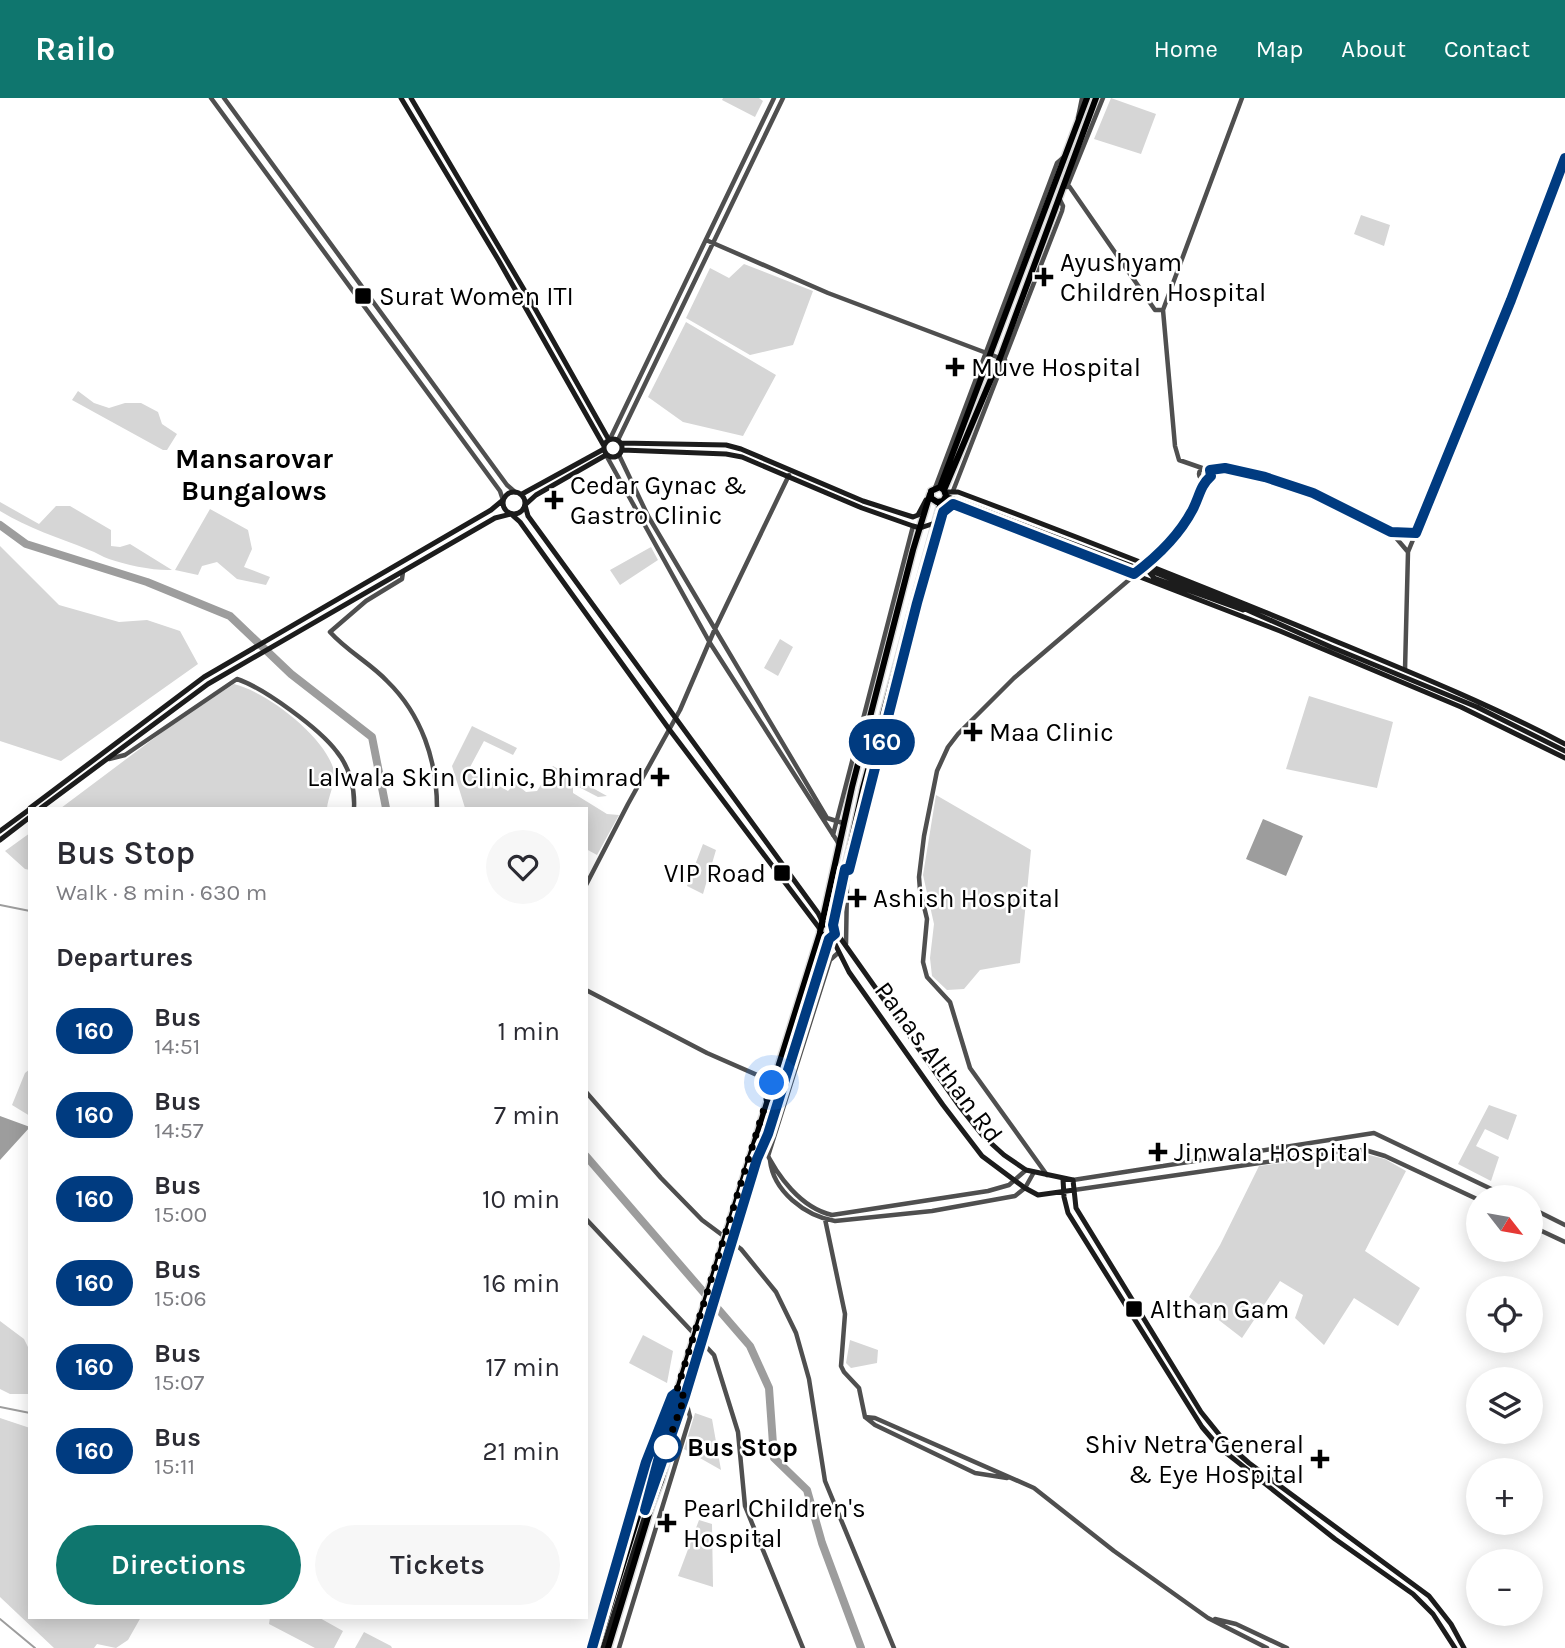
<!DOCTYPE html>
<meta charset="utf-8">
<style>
:root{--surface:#fff;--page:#f7f7f7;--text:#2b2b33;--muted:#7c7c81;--accent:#0f766e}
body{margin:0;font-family:Karla,sans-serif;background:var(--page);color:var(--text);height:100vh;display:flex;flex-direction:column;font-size:26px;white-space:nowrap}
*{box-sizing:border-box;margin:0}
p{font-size:23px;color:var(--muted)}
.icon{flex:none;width:38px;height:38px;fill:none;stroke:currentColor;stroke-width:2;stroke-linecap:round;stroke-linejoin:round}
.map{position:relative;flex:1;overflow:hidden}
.details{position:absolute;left:28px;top:709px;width:560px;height:812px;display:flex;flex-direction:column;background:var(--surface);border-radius:0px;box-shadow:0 4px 18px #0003}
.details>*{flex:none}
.badge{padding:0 14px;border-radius:23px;font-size:24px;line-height:46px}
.needle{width:46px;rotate:121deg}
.fabs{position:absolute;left:1466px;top:1087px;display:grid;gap:14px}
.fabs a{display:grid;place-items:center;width:77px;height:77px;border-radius:50%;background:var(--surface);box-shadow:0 4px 18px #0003;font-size:35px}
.you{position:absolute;width:35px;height:35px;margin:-18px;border:5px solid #fff;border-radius:50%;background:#1a73e8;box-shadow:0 0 0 10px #1a73e833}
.map>.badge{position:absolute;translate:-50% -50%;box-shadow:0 0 0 4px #fff}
h2{padding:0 28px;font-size:26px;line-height:63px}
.round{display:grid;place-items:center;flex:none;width:74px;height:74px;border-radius:37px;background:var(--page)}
.headline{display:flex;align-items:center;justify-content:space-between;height:119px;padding:0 28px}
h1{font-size:33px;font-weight:600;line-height:52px}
.cta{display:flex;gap:14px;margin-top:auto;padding:14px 28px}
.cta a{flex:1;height:80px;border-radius:42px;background:var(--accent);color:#fff;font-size:28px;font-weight:600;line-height:80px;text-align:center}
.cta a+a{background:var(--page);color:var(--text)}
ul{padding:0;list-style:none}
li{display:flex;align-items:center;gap:21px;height:84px;padding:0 28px}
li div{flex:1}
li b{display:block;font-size:26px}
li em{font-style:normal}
li .badge{min-width:77px;font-weight:700;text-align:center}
header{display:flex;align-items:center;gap:42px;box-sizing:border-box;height:98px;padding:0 35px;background:var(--accent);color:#fff}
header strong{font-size:33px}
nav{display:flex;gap:38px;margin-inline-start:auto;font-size:24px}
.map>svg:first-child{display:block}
</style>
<header>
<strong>Railo</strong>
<nav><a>Home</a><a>Map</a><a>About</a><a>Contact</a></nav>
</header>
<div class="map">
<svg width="1565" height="1550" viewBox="0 0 1565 1550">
<rect width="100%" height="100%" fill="#fff"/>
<!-- green -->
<path fill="#d6d6d6" d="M723,0h36l4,3 -8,16 -33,-17z
M1111,0l45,16 -15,40 -47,-15z
M1361,117l29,10 -6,21 -30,-12z
M744,166l69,27 -20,54 -43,10 -64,-37 24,-50 19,10z
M686,224l90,53 -33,61 -60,-14 -35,-25z
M78,293l16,12 15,5 16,-5h16l17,9 4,12 15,10 -10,16h-4l-91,-50z
M0,404l39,22 17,-18h14l41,24v16l9,1 10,-3 42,26c-17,1 -46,-5 -63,-11 -7,-2 -13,-7 -20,-9 -31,-13 -60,-21 -89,-39z
M210,411l38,21 4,19 -8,18 26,10 -4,8 -29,-6 -20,-17 -15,4 -4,9 -23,-5z
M0,448l59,59 60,17 28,-2 33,11 18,33 -137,97 -61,-20z
M651,449l7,13 -38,25 -10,-15z
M780,541l13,8 -15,29 -14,-8z
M234,586c33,8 92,53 100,87 2,11 -6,26 -7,37h-266l120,-90z
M1309,598l84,26 -16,66 -91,-19z
M472,628l45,22 -4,7 -29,-14 -15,28 39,22 7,-8 11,9 11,-1 16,-25 54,30 -9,1 -25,-13v9l34,21 12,1 -22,40 -11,-6v-41h-121l-13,-42z
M936,697l95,55 -11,113 -40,7 -16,19 -17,1 -15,-14 -2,-18 4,-34 -11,-49z
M30,735v37l-5,-1 -20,-18z
M703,746l13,6 -13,44 -16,-8z
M30,971v47l-18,-11 13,-32z
M1489,1007l28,10 -9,25 -23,-11 -9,17 23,11 -8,24 -33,-17z
M1361,1055l24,6 21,12 -41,80 55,37 -22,38 -44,-28 -30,47 -29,-27 8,-23 -23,-14 -38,57 -53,-41 31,-52 39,-79z
M0,1223l24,18 6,12v43h-20l-10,-5z
M643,1237l30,16 -6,32 -38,-20z
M850,1242l28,10 -1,13 -26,5 -5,-5z
M695,1315l17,6 9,51 -37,-21z
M0,1320l30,10v189h111l-13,23 -12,8 -19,-4 -3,4h-40l-54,-51z
M699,1422l13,4 1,63 -35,-11z
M270,1519h48l25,14 -9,17h-19l-46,-24z
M364,1534l27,14 1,2h-37z"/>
<!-- water -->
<path fill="#9d9d9d" d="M1263,721l40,17 -17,40 -40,-17z
M0,1018l30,11 -30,33z"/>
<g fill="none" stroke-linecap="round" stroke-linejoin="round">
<!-- stream -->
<path stroke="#9d9d9d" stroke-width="2" d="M0,807l30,6
M0,1309l30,6
M0,1521l35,29"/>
<!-- river -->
<path stroke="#9d9d9d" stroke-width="8" d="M0,427l26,19 121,38 83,34 61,58 81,63 14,71
M586,1058l164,190 19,42 5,70 33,32 15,53 39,105"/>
<!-- primary casing -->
<g stroke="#dbdbdb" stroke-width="9">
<path id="primary" d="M940,389l4,3 2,6 -3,5 -6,1 -6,-4v-7l9,-4 147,-389
M944,392l56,-132 96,-260
M823,827l6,-2 6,4 -1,10 -10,1 -4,-6 32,-145 61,-237 17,-56
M833,827l30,-137 78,-286
M750,1059l70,-224
M757,1061l7,-13 65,-207
M597,1550l46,-148 19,-71 15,-37
M608,1550l44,-144 9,-23 24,-86"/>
</g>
<!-- tertiary -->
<path stroke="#4f4f4f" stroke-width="4.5" d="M211,0l289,393 3,9
M224,0l283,387 8,7
M1078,20l4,-20
M1069,88l86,124h8l12,136 4,14 23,8
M1067,89l36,-89
M706,142l122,53 177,67
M1163,212l79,-212
M610,341l164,-341
M618,342l165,-342
M606,357l104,188 129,201
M619,357l29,61 179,302 16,5
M1199 376a6 6 0 1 1 12 0a6 6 0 1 1-12 0Z
M1210,372l15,-2 40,9 48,16 78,39 17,20 -3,118
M935,390l122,-325 7,-6
M953,393l109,-280 1,-5 -4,-8
M1392,434l24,1
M1408,454l103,-252 54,-142
M403,474l-1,7 -36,22 -36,31c17,19 40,31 57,49 35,34 50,80 50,127
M109,661l16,-4 112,-76c27,9 83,50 100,73 13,16 18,37 17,56
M833,737l80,-309
M586,787l42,-81 52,-94 34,-79 75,-156
M846,846l1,-59 9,-48 80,-307 7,-18 9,-8
M586,892l121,63 75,33
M586,994l75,86 41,42 39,29 35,43 20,41 13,46 16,102 69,167
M764,1050c13,28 37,60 68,67l156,-24 21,-6 17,-15
M768,1058l62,-196 8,-7
M770,1062c3,31 35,56 65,61l97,-10 83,-15 10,-8 9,-16
M1047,1077l-77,-107 -20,-66 -23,-25 -4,-15 4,-43 -7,-29 -1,-13 5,-41 13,-65 11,-24 10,-13 56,-56 143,-122c22,-23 36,-46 47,-76
M1073,1082l301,-47 134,64
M1074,1092l269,-39 22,-1 20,6 94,44
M1531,1110l34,17
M586,1121l128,136 24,77 7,74 58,142
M825,1121l20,95 -4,52 3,6 15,16 6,29 10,8 100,48 32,5
M1531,1128l34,16
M666,1312l9,-16
M865,1319l10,1 159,70 80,63 94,67 59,30
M1215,1521l21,5 51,24
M592,1550l55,-186 13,-34
M619,1550l71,-231 -5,-20"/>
<!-- secondary -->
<path stroke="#1c1c1c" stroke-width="5" d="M401,0l98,163 105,185
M411,0l118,200 80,142
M604 350a9 9 0 1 1 18 0a9 9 0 1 1-18 0Z
M621,345l105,2 15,4 122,52 50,16 5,-2 8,-15
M622,352l104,4 16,3 120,51 51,18 7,2 15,-5
M606,357l-70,40 -11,10 3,11 290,397 5,10
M503 405a11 11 0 1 1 22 0a11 11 0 1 1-22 0Z
M945,394h13c123,46 244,94 365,144 82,34 164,67 242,108
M522,396l82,-45
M946,398l194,73 16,4 80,32 95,42 146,60 88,44
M943,403l337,130 181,76 104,51
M1149,474l5,6 89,32
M30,710l174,-131 287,-167 12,-10
M41,710l167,-124 287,-166 16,-4 9,8 149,207 151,200
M0,733l30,-22
M0,742l30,-23
M836,834l124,175 23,29 21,19 22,15 47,10 3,28 125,204 25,31 23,20 180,133 22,28 13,24
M832,840l17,34 94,133 39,51 43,32 13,7 36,-5
M1063,1081l1,18 4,16 134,214 18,21 115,91 78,55 20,20 22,34
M645,1411l24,-90
M603,1550l73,-230"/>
<!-- primary -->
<use href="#primary" stroke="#000" stroke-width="6"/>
<!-- primary-bridge casing -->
<g stroke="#dbdbdb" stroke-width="9" stroke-linecap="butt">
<path id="primary-bridge" d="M677,1294l73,-235
M685,1297l72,-236"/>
</g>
<!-- primary-bridge -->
<use href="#primary-bridge" stroke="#000" stroke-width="6"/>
</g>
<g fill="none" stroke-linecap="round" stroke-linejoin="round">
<!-- line casing -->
<g stroke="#fff" stroke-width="16">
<path id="line" d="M592,1550l54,-186 26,-66 4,-3 -31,117 40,-114 72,-237 11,-25 61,-195 6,-5 -2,-9 12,-56 4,1 68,-267 26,-91 10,-8 181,70c24,-18 45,-38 59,-65 7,-14 7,-23 18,-33l-1,-6 15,-2 40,9 48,16 78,39 25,1 95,-233 54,-142"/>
</g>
<!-- line -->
<use href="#line" stroke="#003b80" stroke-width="10"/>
<!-- walk -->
<path stroke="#000" stroke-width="7" stroke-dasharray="0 12.6" d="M666,1349l-3,9 22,-60 -9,-3 96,-310"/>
</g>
<!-- markers -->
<g fill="#000" stroke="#fff" stroke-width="2.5">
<path d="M1040.5 168.5h7v7h7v7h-7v7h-7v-7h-7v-7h7z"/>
<rect x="354" y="189" width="18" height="18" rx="3.5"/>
<path d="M951.5 258.5h7v7h7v7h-7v7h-7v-7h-7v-7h7z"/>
<path d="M550.5 391.5h7v7h7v7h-7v7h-7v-7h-7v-7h7z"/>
<path d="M969.5 623.5h7v7h7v7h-7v7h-7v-7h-7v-7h7z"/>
<path d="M656.5 668.5h7v7h7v7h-7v7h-7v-7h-7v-7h7z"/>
<rect x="773" y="766" width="18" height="18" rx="3.5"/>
<path d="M853.5 789.5h7v7h7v7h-7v7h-7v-7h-7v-7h7z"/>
<path d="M1154.5 1043.5h7v7h7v7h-7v7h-7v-7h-7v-7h7z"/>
<rect x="1125" y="1202" width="18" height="18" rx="3.5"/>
<path d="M1316.5 1350.5h7v7h7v7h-7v7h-7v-7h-7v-7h7z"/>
<path d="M663.5 1414.5h7v7h7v7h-7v7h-7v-7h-7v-7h7z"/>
</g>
<circle fill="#fff" stroke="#003b80" stroke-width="3.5" cx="666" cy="1349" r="14"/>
<g text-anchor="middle" stroke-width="5" stroke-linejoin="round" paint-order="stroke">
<!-- poi labels -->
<g font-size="26" fill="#000" stroke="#fff" text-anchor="start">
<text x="1060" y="173">Ayushyam<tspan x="1060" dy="30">Children Hospital</tspan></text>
<text x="379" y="207">Surat Women ITI</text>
<text x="971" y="278">Muve Hospital</text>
<text x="570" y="396">Cedar Gynac &amp;<tspan x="570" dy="30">Gastro Clinic</tspan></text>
<text x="989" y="643">Maa Clinic</text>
<text x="644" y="688" text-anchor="end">Lalwala Skin Clinic, Bhimrad</text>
<text x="766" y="784" text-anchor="end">VIP Road</text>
<text x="873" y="809">Ashish Hospital</text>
<text x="1174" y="1063">Jinwala Hospital</text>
<text x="1150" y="1220">Althan Gam</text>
<text x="1304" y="1355" text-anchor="end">Shiv Netra General<tspan x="1304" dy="30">&amp; Eye Hospital</tspan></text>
<text x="683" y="1419">Pearl Children's<tspan x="683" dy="30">Hospital</tspan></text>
</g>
<!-- street labels -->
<g font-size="26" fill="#000" stroke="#fff">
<text transform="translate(939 964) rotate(53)" y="9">Panas Althan Rd</text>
</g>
<!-- stop labels -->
<g font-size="26" font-weight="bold" fill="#000" stroke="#fff" text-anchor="start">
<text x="687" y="1358">Bus Stop</text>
</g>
<!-- neighbourhood labels -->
<g font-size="28" font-weight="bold" fill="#000" stroke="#fff">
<text x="254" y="370">Mansarovar<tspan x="254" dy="32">Bungalows</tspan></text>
</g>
</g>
</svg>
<div class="fabs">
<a><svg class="needle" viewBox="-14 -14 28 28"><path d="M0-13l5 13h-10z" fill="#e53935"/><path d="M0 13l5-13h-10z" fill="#7c7c81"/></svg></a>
<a><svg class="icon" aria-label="locate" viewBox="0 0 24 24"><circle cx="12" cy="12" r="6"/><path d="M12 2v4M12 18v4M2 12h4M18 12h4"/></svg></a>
<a><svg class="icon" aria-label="layers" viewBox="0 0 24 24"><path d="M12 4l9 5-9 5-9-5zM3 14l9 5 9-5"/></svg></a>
<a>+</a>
<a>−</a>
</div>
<div class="you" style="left:772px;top:985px"></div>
<b class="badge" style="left:882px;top:644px;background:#003b80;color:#fff">160</b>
<section class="details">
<div class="headline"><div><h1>Bus Stop</h1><p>Walk · 8 min · 630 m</p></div><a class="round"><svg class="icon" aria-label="heart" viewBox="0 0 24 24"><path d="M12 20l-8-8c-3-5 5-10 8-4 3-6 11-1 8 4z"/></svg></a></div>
<h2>Departures</h2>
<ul>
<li><span class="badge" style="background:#003b80;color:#fff">160</span><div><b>Bus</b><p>14:51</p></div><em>1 min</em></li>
<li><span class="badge" style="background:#003b80;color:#fff">160</span><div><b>Bus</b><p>14:57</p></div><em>7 min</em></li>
<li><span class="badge" style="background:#003b80;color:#fff">160</span><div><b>Bus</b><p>15:00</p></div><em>10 min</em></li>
<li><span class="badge" style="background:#003b80;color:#fff">160</span><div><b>Bus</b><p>15:06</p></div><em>16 min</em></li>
<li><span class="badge" style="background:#003b80;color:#fff">160</span><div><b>Bus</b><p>15:07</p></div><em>17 min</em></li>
<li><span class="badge" style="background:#003b80;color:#fff">160</span><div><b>Bus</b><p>15:11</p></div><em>21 min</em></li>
</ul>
<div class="cta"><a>Directions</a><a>Tickets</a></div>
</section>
</div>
